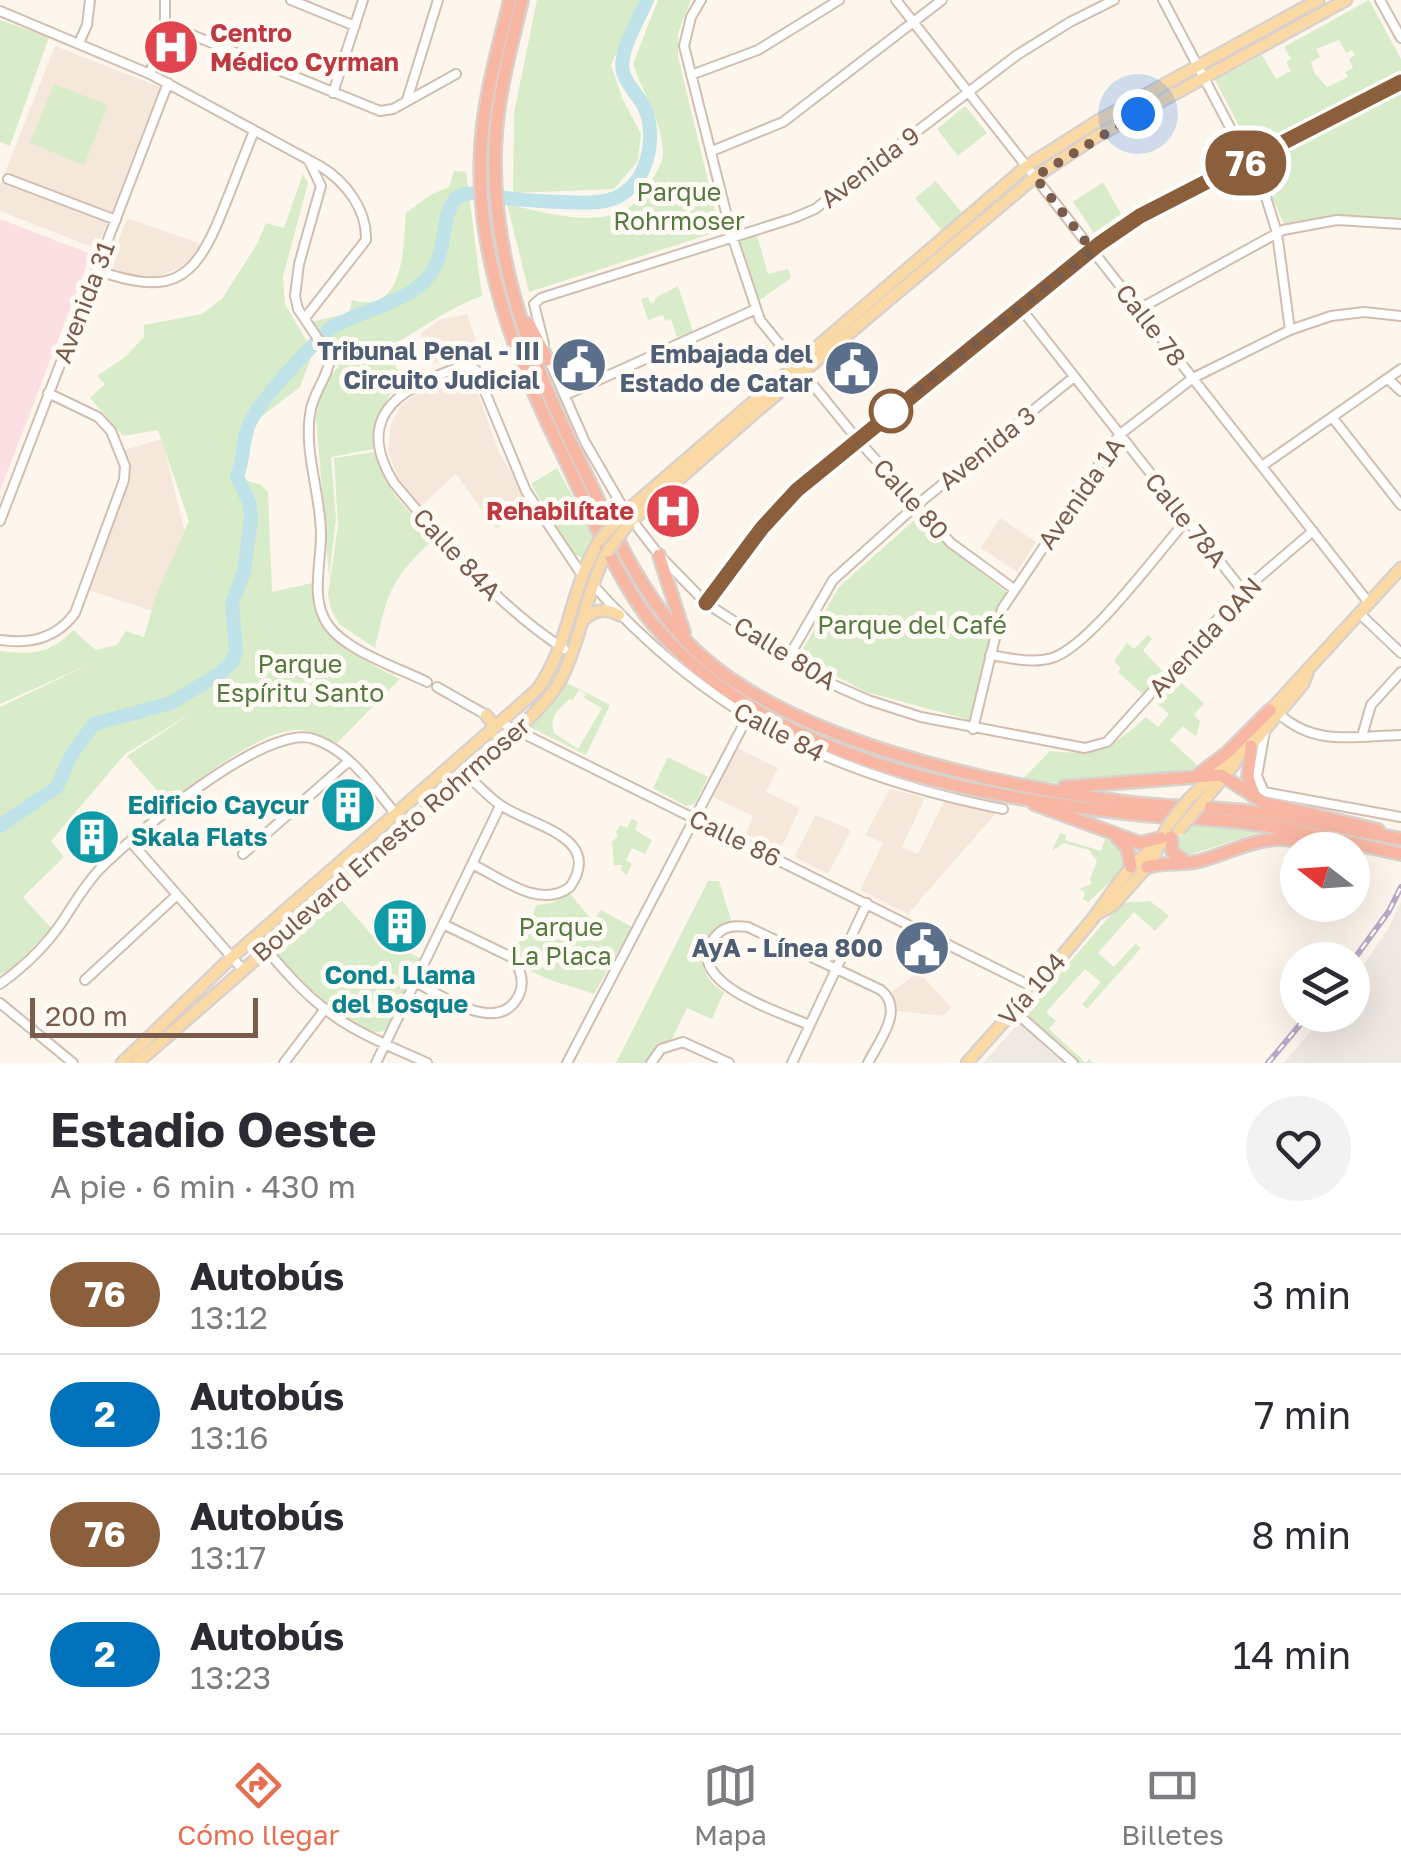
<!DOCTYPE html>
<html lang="es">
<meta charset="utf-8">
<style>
:root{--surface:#fff;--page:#f2f2f3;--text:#2b2b33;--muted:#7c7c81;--line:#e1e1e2;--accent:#e76f51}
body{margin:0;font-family:"Golos Text",sans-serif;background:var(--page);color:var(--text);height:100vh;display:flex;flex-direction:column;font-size:38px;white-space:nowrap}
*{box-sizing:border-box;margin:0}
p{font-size:32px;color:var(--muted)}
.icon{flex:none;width:55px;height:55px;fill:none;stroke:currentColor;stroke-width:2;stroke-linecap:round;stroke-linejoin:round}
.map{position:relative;height:1063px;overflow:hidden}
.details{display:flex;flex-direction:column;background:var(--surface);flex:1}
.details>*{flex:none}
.badge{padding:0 20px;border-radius:32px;font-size:35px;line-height:65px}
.needle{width:65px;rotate:287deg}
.fabs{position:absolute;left:1280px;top:832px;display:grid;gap:20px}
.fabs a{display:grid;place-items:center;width:90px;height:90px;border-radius:50%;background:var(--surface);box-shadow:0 10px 40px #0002;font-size:50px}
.scale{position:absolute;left:30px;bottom:25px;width:228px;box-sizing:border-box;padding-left:10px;border:5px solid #7a5c4d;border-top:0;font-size:28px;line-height:35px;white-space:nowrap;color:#7a5c4d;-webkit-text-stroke:8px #fffaf3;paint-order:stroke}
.you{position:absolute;width:50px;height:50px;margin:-25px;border:8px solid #fff;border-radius:50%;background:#1a73e8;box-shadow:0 0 0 15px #1a73e833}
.map>.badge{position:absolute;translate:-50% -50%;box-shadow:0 0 0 5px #fff}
.round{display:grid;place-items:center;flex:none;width:105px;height:105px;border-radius:52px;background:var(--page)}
.summary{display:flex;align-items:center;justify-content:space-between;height:170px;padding:0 50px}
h1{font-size:48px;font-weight:700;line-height:75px}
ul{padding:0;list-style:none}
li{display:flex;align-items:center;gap:30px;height:120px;padding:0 50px;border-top:2px solid var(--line)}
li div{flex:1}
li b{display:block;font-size:38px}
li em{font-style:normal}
li .badge{min-width:110px;font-weight:700;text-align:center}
.tab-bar{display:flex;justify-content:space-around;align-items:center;height:140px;border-top:2px solid var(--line);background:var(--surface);font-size:28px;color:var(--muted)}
.tab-bar a{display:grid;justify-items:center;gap:5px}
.tab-bar .on{color:var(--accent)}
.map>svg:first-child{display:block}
</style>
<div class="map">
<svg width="1401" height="1063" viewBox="0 0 1401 1063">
<rect width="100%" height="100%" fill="#fdf6ec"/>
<!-- residential -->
<path fill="#f5e8da" d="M55,46l105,41 -63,162 -97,-38v-26z
M127,218l74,26h1l-9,13 -16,12 -21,8 -21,-1 -26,-9z
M467,314l12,36 -49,15 -9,-32 18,-13z
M464,370l6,2 29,80 31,54 -34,23 -40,-55 -35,32 -22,-26 -11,-29 3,-27 10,-18 23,-21z
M162,439l23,93 -33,79 -64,-21 37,-108 -1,-32z
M1000,518l36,24 -19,30 -36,-24z
M736,747l42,21 -12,24 34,16 -20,42 -34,-16 7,-18 -42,-20z
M890,789l35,9 -23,49 16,7 26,-53 53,11 -89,102 -48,-24 23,-47 -18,-8z
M816,815l35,15 -23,44 -34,-17z
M919,972l32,35 -7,9 -47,-5 -7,-18z"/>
<!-- industrial -->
<path fill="#efe9e4" d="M1401,902v161h-117l40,-48h28l1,-34 35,-52z
M1020,1022l46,41h-83z"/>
<!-- medical -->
<path fill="#fbdfe3" d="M0,219l91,35 -91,237z"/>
<!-- green -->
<path fill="#d8ecc9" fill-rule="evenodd" d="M537,0h103l-29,65 12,35 18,34 -3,27 -24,28 -101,4 1,-80z
M658,0h33l-13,33v23l42,175 -191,61 -22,-88c51,11 117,34 145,-24 5,-9 12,-19 11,-29 -2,-32 -20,-57 -30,-87z
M1369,0l32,59v15l-148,79 -38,-73 47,-25 14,24 15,-8 -5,-9 5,-3 -7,-12zM1339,40l7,13 6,-3 3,5 -6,4 4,9 -8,4 3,5 -21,10 -12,-13 -4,-12 9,-5 -4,-8z
M0,20l49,17 -39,109 -10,-4z
M54,84l54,21 -24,60 -54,-22z
M1401,91v130l-43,-4 -72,11 -30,-65z
M965,106l22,27 -29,23 -21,-27z
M454,171l12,1 16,124c-35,12 -64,36 -97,53l18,29c-19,23 -30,41 -29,71l-43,8 5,62 -7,59 -13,-162 5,-28 17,-21 -5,-20 -22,-25 38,-9 3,-13c53,15 51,-51 54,-87l26,-19 17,-7z
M303,174l5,9 -25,94 2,27 28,48 -13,35 -58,44 -6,33 6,15 19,6 7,7 4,100 40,-9c7,57 41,72 88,96l-63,64c-9,-3 -20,-10 -30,-12 -39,-9 -107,49 -139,72l-41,-47 68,-45 -70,43 -74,87 13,16 -41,40 28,31 -37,39 -14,8v-268l92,-44 -92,41v-53c30,4 51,3 73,-21l23,20 21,-5 9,-14 18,6 13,-44 32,-72 -31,-91 -35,6 -33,-38 15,-14 -8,-8 28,-19 19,-20v-12l58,-11 20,-15 35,-55 9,-21 18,5z
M936,181l27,33 -21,17 -27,-33z
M1103,182l18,32 -27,19 -21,-31z
M757,235l11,39 20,-5 3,9 -33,23 -20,-60z
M678,286l15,46 -16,5 -6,-18 -6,2 -2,-6 -15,5 -7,-21 7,-2 2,6 5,-1v-4z
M375,452c8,38 35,60 60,86 -45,42 -46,51 -60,110l-36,-24 -8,-15 -3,-15 10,-69 -4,-67z
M557,468l39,72 -14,18 -9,-5 -42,-69z
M918,517l29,29 62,48 -13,18 -26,108 -104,-28 -61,-32 -2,-11 36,-62z
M1148,635l4,4 -9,11 19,21 -20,23 -24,-22 3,-4 -7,-7 13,-18 7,6z
M1178,680l26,23 -10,12 6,6 -4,16 -13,-11 -13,14 26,24 -2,6 -147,13 -24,-4 27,-28c47,5 61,-2 96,-34l12,10 11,-13 -12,-11z
M567,683l43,22 -24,50 -56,-28zM579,690l7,4 -2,4 18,10 -24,41 -24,-16c-6,-18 6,-23 15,-34l4,1z
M668,757l40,20 -13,27 -9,2 -33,-18z
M632,819l6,3 -3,8 17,10 -7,14 -13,-6 -6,12 6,4 -5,11 -6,-4 1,-6h-8l-2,-23 6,-6 -2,-4 4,-7 7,3z
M1191,824l69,8 -74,24 -6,-2 -6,-12z
M1060,833l6,2 -1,5 36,11 4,-12c15,6 22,15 17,32l-34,31 -5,-3 2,-7 -6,-3 13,-5 -2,-5 7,-18 -8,-11 -25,-7 -12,8z
M708,881h11l13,42c-34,11 -40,52 -8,69l-12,27 -25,-11 -16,33 -16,10 -7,12h-32z
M336,894l36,41 48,23 -33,71c-24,19 -94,-57 -111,-76v-6z
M570,894l23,27 8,-11 31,17 -38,67c-25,-10 -68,-15 -80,-42l23,-47 14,-2z
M1150,901l19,15 -14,15 -21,-19 -36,41 16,14 21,-23 6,4 -54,61 -5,-5 19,-22 -16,-13 -39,43 10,9 -7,8 37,34 3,-4 4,4h-16l-53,-48 97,-112z"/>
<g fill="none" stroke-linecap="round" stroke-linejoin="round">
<!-- river -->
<path stroke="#bfe3e8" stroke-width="14" d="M0,826l57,-39 14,-32 23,-31 77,-21 48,-29 13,-12 4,-11 -4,-47 12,-32 7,-53 -1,-14 -13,-29c7,-17 5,-30 10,-46 6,-24 64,-84 84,-102 36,-22 93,-25 108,-71 7,-21 3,-40 17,-59 13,-9 29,-3 44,-1 21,4 41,4 62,5 29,1 56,5 76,-23 13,-20 17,-52 5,-74 -5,-10 -17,-21 -20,-33 -5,-20 16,-53 24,-72"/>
<!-- minor casing -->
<g stroke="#d1beb0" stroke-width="12">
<path id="minor" d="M291,0l64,26
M701,0l-10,17 -7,29 48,190 28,84 97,119 94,104 63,46
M896,0l473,603
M1163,0l102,194 12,39 13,97
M1380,0l21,38
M0,11l150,63 170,92c25,15 47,43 46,74l-61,78
M165,24l215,87 13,-2 63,-35
M79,43l8,-18 3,-25
M150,74l15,-50v-24
M691,75l67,-25 81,-50
M333,93l30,-93
M407,100l31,-100
M712,151l71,-29 159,-122
M309,161l12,25 -22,78 -4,32 3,13 32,48c-1,20 -18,36 -20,57 -6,40 11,81 11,121 0,30 -11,64 7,90 18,26 71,43 99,57
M8,179l108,41
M96,270c74,26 98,13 126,-58 11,-27 21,-54 32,-81
M1019,306l224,285
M1139,309l144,-79 54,-10 64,4
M544,344l-10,-40 7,-6 253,-80 21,-9 202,-154 53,-33 44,-22
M548,358l37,84 40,69 34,44 47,48 121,79 41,18 53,17 164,31 22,-6 136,-151 70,-60
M1388,379l13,12
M565,395l189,-85
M1332,417l69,88
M1262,466l139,-97
M0,521l168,-438
M593,585c117,131 239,190 410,224
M706,603l55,-75 36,-38 302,-246 41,-28 261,-134
M1360,614l41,39
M0,640c30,4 56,-1 75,-27l49,-133 1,-14 -14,-35 -13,-14 -50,-24
M564,649c-67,-44 -119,-105 -170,-166 -44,-72 13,-97 71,-118l11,5 50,121 56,84
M990,655c20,3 42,9 62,3 38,-12 105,-105 134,-137
M788,658l45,-78 79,-71 162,-132
M437,687l51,29
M1279,714c37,33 76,22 122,21
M500,722l533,265
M973,729l29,-120 117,-174 74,-57 97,-48 41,-14 33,-4 37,4
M1265,731l-8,45 7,16 137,25
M1362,736l9,-31 30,-33
M467,775c11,10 22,23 35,31 30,20 102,31 68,81 -30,23 -69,-9 -98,-23
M130,841l113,129
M243,854l106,-93
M256,937c27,33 55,66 92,88 25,15 53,26 79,38
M85,980l92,-85
M415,982c27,13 84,55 104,13 6,-13 2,-25 -6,-37l-70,-34
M0,984c25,-18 47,-39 64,-65 11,-17 21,-34 35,-49 34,-35 168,-148 215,-131 40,13 66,59 93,88
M0,1003l73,60
M1013,1010l60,53
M809,1025c-28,-13 -128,-42 -95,-87 9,-12 20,-13 34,-11l133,63c24,20 -2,51 -13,73
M284,1063l41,-54
M376,1063l124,-257
M567,1063l180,-345
M651,1063l10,-14 22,-7 46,21
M792,1063l75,-160"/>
</g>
<!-- major casing -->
<g stroke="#dad1cd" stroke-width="15">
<path id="major" d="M622,515l405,-349 69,-44 222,-122
M629,523l123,-108 283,-238 59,-39 252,-138
M582,622c10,-12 23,-15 37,-7
M1267,714l134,-146
M486,715l7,9 -1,9
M1187,801l32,-32 32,-23 52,-62 4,-10
M1201,804l32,-38 17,-31
M1097,914l16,-9 39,-44 15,-34
M122,1063l110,-106 305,-267c33,-45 33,-102 62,-149
M137,1063l380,-332c16,-17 34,-33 45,-54 20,-40 24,-86 45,-125
M967,1063c42,-48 87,-95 127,-146 22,-29 38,-60 73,-77"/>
</g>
<!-- highway casing -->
<g stroke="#dad1cd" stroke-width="16">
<path id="highway" d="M510,0c-10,41 -22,83 -27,125 -14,113 29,227 78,326 26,53 55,129 92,173 114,135 313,171 480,190 37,4 75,4 113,9 52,6 104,20 155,31
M522,0c-10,44 -23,89 -26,133 -8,110 29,214 76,312 33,67 61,139 113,195 93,100 308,145 440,162 42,6 85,4 127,10 50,7 100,18 149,27
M529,324l19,36
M659,555l25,78
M1251,746l-3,31 5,19
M1199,774l29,-22 42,-42
M1064,787l157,-12 44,28 113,27
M1034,804l106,39 21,-5
M1116,836l11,12 4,19
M1171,837l1,15 14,10
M1147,867c19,-6 38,-1 56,-7 33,-9 59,-27 95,-19"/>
</g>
<!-- minor -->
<use href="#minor" stroke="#fff" stroke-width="8"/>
<!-- major -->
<use href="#major" stroke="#fbd9a5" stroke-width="10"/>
<!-- highway -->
<use href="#highway" stroke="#f7b7a3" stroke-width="11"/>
<!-- rail casing -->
<g stroke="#b9a8c9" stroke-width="6">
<path id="rail" d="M1352,962l37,-51 12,-24
M1268,1063l40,-48"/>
</g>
<!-- rail -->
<use href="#rail" stroke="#fffaf3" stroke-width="2.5" stroke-dasharray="8" stroke-linecap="butt"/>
<!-- major-bridge casing -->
<g stroke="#dad1cd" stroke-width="15" stroke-linecap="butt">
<path id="major-bridge" d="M599,541l23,-26
M607,552l22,-29
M1167,827l20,-26
M1179,830l22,-26"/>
</g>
<!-- major-bridge -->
<use href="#major-bridge" stroke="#fbd9a5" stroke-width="10"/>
</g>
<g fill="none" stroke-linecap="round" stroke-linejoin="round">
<!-- line casing -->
<g stroke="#fff" stroke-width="22">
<path id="line" d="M706,603l56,-75 35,-38 302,-246 41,-28 261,-134"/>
</g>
<!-- line -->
<use href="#line" stroke="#8b5e3c" stroke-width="15"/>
<!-- walk -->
<path stroke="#7a5c4d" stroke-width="10" stroke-dasharray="0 18" d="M891,411l-7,6 208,-167 -57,-73 103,-63"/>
</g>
<!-- icons -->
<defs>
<g id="hospital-disc" transform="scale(2.875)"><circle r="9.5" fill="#e0444e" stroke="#fffaf3"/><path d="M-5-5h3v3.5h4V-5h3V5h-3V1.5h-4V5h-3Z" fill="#fff"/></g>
<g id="civic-disc" transform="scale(2.875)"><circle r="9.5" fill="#5c6f8a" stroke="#fffaf3"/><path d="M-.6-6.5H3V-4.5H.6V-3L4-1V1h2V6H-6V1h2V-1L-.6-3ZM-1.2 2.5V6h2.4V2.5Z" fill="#fff"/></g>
<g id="building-disc" transform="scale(2.875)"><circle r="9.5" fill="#0f9aa8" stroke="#fffaf3"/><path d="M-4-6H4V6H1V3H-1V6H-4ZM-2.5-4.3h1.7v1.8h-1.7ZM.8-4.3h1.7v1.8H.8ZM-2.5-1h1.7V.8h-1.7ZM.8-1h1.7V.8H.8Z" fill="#fff"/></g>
</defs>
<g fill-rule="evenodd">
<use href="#hospital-disc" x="171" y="47"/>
<use href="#civic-disc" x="579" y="365"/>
<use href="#civic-disc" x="852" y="368"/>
<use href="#hospital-disc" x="673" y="511"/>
<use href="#building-disc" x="348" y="805"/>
<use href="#building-disc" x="92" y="837"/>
<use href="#building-disc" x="400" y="926"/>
<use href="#civic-disc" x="922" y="948"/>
</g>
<!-- markers -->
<circle fill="#fff" stroke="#8b5e3c" stroke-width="5" cx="891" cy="411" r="20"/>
<g text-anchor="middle" stroke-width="10" stroke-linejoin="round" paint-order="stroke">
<!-- health labels -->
<g font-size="25" font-weight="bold" fill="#be3a42" stroke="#fffaf3" text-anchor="start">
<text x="210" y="42">Centro<tspan x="210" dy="29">Médico Cyrman</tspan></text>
<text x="634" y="520" text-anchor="end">Rehabilítate</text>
</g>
<!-- street labels -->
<g font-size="25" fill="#7a5c4d" stroke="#fffaf3">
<text transform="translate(870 167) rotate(-37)" y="9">Avenida 9</text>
<text transform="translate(84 302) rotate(-69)" y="9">Avenida 31</text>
<text transform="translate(1151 325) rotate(52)" y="9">Calle 78</text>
<text transform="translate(987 448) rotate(-39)" y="9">Avenida 3</text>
<text transform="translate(1081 493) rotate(-55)" y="9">Avenida 1A</text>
<text transform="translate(911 499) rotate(48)" y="9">Calle 80</text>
<text transform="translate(1186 520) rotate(51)" y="9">Calle 78A</text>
<text transform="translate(457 554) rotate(47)" y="9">Calle 84A</text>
<text transform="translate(1205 637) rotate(-47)" y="9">Avenida 0AN</text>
<text transform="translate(785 653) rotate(32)" y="9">Calle 80A</text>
<text transform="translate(779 732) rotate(28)" y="9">Calle 84</text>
<text transform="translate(735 838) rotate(26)" y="9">Calle 86</text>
<text transform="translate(391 839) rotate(-41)" y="9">Boulevard Ernesto Rohrmoser</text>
<text transform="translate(1032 989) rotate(-49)" y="9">Vía 104</text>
</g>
<!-- park labels -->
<g font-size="25" fill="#537a41" stroke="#fffaf3">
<text x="679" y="201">Parque<tspan x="679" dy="29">Rohrmoser</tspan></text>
<text x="912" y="634">Parque del Café</text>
<text x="300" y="673">Parque<tspan x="300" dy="29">Espíritu Santo</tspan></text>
<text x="561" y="936">Parque<tspan x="561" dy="29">La Placa</tspan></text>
</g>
<!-- service labels -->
<g font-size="25" font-weight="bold" fill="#4e5e75" stroke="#fffaf3" text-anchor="end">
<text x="540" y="360">Tribunal Penal - III<tspan x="540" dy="29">Circuito Judicial</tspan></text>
<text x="813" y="363">Embajada del<tspan x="813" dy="29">Estado de Catar</tspan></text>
<text x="883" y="957">AyA - Línea 800</text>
</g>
<!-- culture labels -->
<g font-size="25" font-weight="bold" fill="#0d838f" stroke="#fffaf3" text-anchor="end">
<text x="309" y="814">Edificio Caycur</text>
<text x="131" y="846" text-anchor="start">Skala Flats</text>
<text x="400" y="984" text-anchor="middle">Cond. Llama<tspan x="400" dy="29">del Bosque</tspan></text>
</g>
</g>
</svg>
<div class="fabs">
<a><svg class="needle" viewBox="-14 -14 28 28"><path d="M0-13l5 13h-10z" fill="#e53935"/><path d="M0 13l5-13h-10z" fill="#7c7c81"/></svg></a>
<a><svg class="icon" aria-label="layers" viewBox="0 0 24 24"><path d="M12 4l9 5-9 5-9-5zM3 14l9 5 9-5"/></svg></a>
</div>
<div class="scale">200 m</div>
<div class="you" style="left:1138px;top:114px"></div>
<b class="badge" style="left:1246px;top:163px;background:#8b5e3c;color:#fff">76</b>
</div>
<section class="details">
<div class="summary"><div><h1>Estadio Oeste</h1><p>A pie · 6 min · 430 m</p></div><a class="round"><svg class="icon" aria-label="heart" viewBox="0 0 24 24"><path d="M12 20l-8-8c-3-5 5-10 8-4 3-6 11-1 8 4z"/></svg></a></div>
<ul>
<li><span class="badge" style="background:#8b5e3c;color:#fff">76</span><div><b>Autobús</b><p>13:12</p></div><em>3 min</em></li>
<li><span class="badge" style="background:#0072bc;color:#fff">2</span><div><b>Autobús</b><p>13:16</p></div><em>7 min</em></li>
<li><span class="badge" style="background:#8b5e3c;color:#fff">76</span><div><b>Autobús</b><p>13:17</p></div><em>8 min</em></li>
<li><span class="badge" style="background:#0072bc;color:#fff">2</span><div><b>Autobús</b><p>13:23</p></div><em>14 min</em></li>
</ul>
</section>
<nav class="tab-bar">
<a class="on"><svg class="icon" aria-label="directions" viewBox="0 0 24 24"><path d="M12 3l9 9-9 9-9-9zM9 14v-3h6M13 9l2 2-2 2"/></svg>Cómo llegar</a>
<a><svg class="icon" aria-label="map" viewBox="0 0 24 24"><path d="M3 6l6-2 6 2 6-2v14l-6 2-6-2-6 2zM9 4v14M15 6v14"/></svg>Mapa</a>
<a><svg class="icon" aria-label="tickets" viewBox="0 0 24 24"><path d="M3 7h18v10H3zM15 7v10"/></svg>Billetes</a>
</nav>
